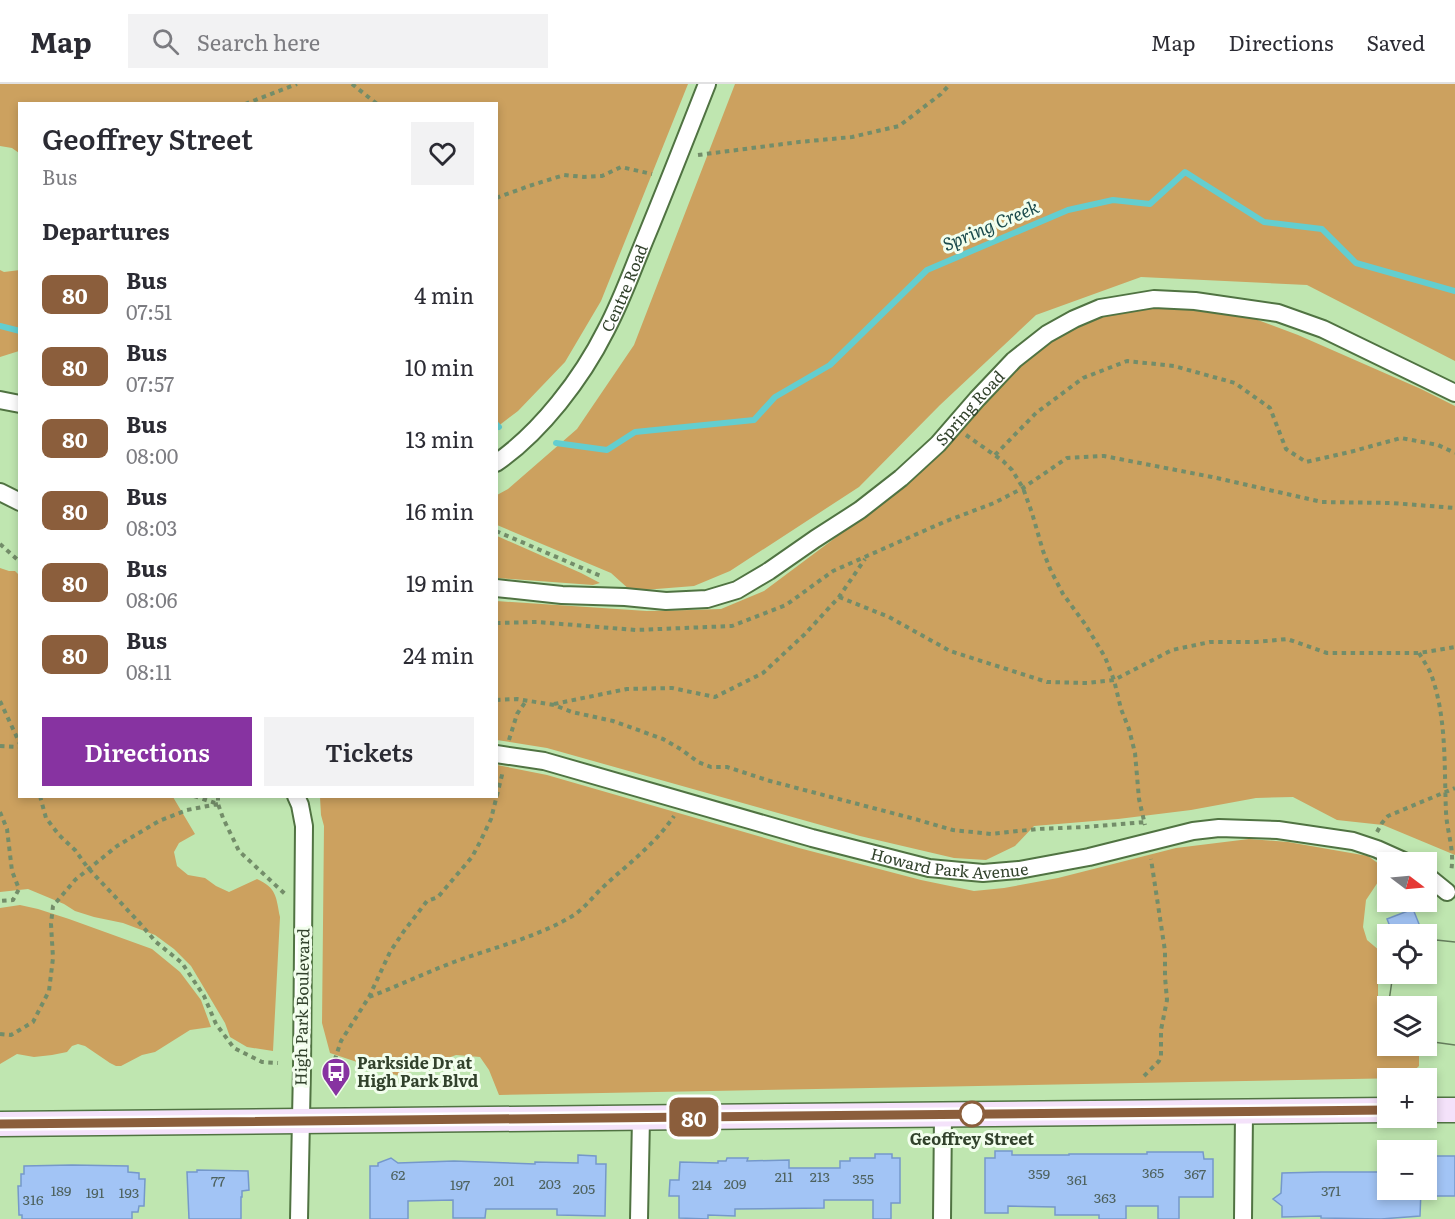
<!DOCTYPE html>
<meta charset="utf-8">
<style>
:root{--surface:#fff;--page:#f2f2f3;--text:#2b2b33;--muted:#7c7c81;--line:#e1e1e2;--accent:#8733a1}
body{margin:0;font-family:Literata,serif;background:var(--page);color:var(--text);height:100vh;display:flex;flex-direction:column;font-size:22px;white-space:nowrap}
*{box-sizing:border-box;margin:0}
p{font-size:20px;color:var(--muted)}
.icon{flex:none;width:33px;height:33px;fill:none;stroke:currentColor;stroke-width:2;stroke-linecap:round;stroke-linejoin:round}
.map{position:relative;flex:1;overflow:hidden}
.sheet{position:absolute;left:18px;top:18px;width:480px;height:696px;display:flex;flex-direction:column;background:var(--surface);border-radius:0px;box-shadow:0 3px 9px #0003}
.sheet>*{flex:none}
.badge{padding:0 12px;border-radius:9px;font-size:21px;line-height:39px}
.needle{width:39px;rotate:106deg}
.tools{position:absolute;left:1377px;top:768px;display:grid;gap:12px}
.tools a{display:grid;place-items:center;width:60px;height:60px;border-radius:0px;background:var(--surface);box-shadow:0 3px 9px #0003;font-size:30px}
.map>.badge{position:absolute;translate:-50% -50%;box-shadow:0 0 0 3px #fff}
h2{padding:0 24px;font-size:22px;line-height:54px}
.round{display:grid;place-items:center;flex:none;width:63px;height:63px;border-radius:0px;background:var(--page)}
.head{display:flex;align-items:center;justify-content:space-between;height:102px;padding:0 24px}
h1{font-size:28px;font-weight:600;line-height:45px}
.button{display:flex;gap:12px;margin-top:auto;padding:12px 24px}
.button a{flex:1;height:69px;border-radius:0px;background:var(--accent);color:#fff;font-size:24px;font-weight:600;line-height:69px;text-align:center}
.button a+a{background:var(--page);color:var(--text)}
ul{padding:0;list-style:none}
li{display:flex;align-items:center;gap:18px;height:72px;padding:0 24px}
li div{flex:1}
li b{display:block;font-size:22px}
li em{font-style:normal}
li .badge{min-width:66px;font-weight:700;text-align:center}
header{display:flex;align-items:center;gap:36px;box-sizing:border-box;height:84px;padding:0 30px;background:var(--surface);border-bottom:2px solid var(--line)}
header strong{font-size:28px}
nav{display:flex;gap:33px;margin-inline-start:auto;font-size:21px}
.search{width:420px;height:54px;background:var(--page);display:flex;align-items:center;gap:15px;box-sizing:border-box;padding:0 21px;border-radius:0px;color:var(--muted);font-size:22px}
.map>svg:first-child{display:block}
</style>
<header>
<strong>Map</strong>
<div class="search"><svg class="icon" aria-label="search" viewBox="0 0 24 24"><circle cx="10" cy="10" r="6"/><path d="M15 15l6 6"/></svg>Search here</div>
<nav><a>Map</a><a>Directions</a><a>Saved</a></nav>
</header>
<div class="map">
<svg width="1455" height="1135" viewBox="0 0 1455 1135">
<rect width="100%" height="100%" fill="#bfe6b0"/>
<!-- forest -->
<path fill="#cca15f" d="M0,0h688l-87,217 -36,61 -47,49 -21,16 -1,-323h-476l-1,49 -7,-5 -12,-2z
M735,0h720v277l-148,-76 -166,-8 -105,38 -96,90 -81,82 -129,84 -36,15 -63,5 -20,-18 -114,-48v-30l11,-6 69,-60 57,-84z
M0,186l4,2 16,-2 -1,81 -19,6z
M1169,224l67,4 62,23 123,54 34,17v449l-72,-30 -46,-5 -44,-23 -37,1 -65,12 -73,9 -84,7 -19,20 -29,14 -32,-2 -94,-22 -313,-88 -50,-8 -1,-139 151,10 44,-1 30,-1 43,-18 67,-50 74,-57 56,-54 50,-58 35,-27 45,-27 26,-8z
M497,452l84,37 19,10 -7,2 -96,-7z
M0,484l9,3h6l4,4 1,221 153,1 22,37 -16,9 -5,9 3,14 11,9 17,3 11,8 13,6 28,-13c20,9 19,18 23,38l-7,134 -26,-4 -17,-10 -5,-14 -34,-57 -17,-17 -19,-14 -32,-12 -29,-6 -19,-6 -11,-7 -36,-15 -28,3z
M497,681l50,10 252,73 122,32 53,11 30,-3 54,-10 118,-30 73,-9 39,3 80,14 11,8 -1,18 -12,18 -3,27 4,13 13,11 -2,21v36l9,16 1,22h24l7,9v11l-13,12 -907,17 -10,-25 -9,-13 -24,-2 -57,21 -69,-23 -8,-30 2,-197 -3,-11 -1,-18 176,-1z
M20,821l18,4 31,10 83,30 28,23 21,28 10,27 -21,3 -35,22 -13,3 -21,11h-5l-6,-3 -25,-17 -7,-2 -6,2 -5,6 -15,3 -18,2 -17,-3 -17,10v-156z"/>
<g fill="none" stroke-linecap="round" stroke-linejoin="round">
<!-- stream -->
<path stroke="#63ced0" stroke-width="6" d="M0,242l20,5
M496,340l3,3
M556,359l51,7 28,-18 119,-12 21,-23 55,-32 97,-95 141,-60 45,-10 37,4 35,-32 79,50 58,7 34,34 99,28"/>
</g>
<!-- building -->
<path fill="#a2c4f5" stroke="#7598ca" stroke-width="1.5" d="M1413,825l10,25h-30l-6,-15z
M995,1067h17v4h57v-1h78v-2h56l1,7h9v38h-34v22h-21v-13h-32v13h-27v-4h-44v-8l-47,-1v7h-23v-55h10z
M875,1070h17v4h8v45h-9v16h-18v-19h-49v8l-89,1v7l-27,-1v4l-29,-1v-22h-10l1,-16h9l1,-18 38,1v-2h8l1,-3h21l-1,3 42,-1v8h51v-7h10v-3h25z
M578,1071l18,1v8h10l-1,52 -48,-1v-6h-71l-1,9h-32v-18l-45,1v18h-38v-53h8v-3l13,-5 7,5 56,-2 81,3v-2l43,1z
M1432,1072h23v40h-23z
M72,1081l56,1v6l11,1v6h6l-1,27h-5l-1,6h-6v7h-110v-4h-3l-1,-29h3v-12h3v-8z
M197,1086l51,1 1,19 -7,1v6h-1v22h-52l-2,-47h10z
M1321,1088h62v18h38l-1,26 -39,3 -60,-1v-2l-39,1v-11l-9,-7 8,-6 1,-20z"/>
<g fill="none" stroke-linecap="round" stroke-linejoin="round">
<!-- street casing -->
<g stroke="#507342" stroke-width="20">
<g id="street">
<path d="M0,316l20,4"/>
<path id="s1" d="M496,379c45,-31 86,-85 110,-133 16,-30 27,-62 40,-93 21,-51 41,-102 61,-153"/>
<path d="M0,408l20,10"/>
<path id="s2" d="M496,504l66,7 63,2 41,4 41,-2 30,-9 32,-19 46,-32 45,-29 41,-32 37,-34 39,-45 37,-39 33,-26 27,-15 26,-11 54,-9 41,2 83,12 45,16 132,64"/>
<path id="s3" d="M496,670l48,7 268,77 117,30 54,5 36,-3 70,-13 104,-26 26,-3 59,2 75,11 24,8 29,13"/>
<path d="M296,712l4,9 4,21 -2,242 -3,151"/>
<path d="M1426,791l21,17"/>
<path d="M639,1135l2,-101"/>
<path d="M942,1135l1,-104"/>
<path d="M1243,1135l1,-107"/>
</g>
</g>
<!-- secondary casing -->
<g stroke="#507342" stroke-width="27">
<path id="secondary" d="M1426,1026h29
M0,1040l1388,-14"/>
</g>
<!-- path -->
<path stroke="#738d69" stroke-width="4" stroke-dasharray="4.5 4.5" stroke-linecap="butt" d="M352,0l25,20
M245,20l52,-20
M698,71l101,-13 53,-5 47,-11 42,-32 9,-10
M496,114l33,-12 35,-11 20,2 18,-1 19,-9 31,7
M966,351l37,26 9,9 11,18 9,25 11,38 8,20 12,23 22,30 20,33 9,23 7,29 8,20 6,24 4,46 6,26
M995,371l41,-42 47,-35 44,-17 47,5 61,17 35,25 16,41 20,13 44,-10 51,-14 37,7 17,8
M496,447l107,46
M0,460l20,18
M839,513l50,20 61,34 97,31 40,1 27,-3 58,-30 38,-8h46l31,-3 40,14h92l36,-6
M496,539l41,-1 99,8 96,-4 54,-21 47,-34 111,-49 50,-19 29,-15 44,-30 37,-2 108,21 110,25 70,1 63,5
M1419,569c4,7 9,14 12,21 16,44 13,92 15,138 1,21 9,38 5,60
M496,616l21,-1 37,6 18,7 41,9 50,18 19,11 16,12 13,5h16l43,14 145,38 38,11 38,4 46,-5 48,-2 60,-5
M0,617l20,43
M554,620l73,-15 45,-1 43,9 48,-24 42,-39 34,-37 26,-38
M509,656l8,-26 9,-13
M0,662l20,1
M40,712l6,22 13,17 16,15 13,18 49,52 19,22 26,21 22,33 12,28 18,24 28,14 16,1
M194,712l21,7
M218,712v8l5,14 16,33 46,43
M0,728l7,17 5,42 7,18 -6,11 -13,1
M1377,748l5,-9 6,-7 67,-28
M369,913c29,-11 56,-24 85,-35 38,-14 80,-24 115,-44 13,-7 21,-18 31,-28 25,-24 54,-44 74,-74
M0,950l11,1 22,-13 16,-31 4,-33 -2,-34 2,-18 22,-26 42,-34 42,-25 28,-11 31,-6
M1144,992l15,-15 2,-5v-26l6,-30 -2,-23v-26l-14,-92
M329,993l12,-36 28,-44 21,-45 14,-21 23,-30 11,-4 34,-40 8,-15 11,-23 12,-48"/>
<!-- street -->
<use href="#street" stroke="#fff" stroke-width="16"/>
<!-- secondary -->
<use href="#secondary" stroke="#f4e2fa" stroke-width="24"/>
<!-- tram -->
<path stroke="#657d5c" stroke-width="1.5" d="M1426,858l10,-2 19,2
M1391,922l-2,-5 4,-27
M1426,957l29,4"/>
</g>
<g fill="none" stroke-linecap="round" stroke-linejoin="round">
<!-- line casing -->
<g stroke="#fff" stroke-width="14">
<path id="line" d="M0,1040l1388,-14"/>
</g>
<!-- line -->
<use href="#line" stroke="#8b5e3c" stroke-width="9"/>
</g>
<!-- icons -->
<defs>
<g id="bus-pin" transform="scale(1.5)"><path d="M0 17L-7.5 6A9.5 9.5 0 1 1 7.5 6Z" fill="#8733a1" stroke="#f2feed"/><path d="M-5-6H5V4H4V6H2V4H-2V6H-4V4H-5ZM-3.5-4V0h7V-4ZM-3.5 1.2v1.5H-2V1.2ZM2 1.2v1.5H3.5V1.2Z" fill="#fff"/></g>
</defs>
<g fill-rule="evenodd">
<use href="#bus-pin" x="336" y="988"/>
</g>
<!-- markers -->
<circle fill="#fff" stroke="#8b5e3c" stroke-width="3" cx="972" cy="1030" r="12"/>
<g text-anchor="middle" stroke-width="6" stroke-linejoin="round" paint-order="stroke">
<!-- number labels -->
<g font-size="14" fill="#4e625e">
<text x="1153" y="1094">365</text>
<text x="1039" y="1095">359</text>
<text x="1195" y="1095">367</text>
<text x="398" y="1096">62</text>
<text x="784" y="1098">211</text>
<text x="820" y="1098">213</text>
<text x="863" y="1100">355</text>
<text x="1077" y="1101">361</text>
<text x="218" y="1102">77</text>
<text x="504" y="1102">201</text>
<text x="550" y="1105">203</text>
<text x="735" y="1105">209</text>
<text x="460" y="1106">197</text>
<text x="702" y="1106">214</text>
<text x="584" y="1110">205</text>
<text x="61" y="1112">189</text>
<text x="1331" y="1112">371</text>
<text x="95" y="1114">191</text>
<text x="129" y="1114">193</text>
<text x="1105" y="1119">363</text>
<text x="33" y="1121">316</text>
</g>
<!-- street labels -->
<g font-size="16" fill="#32422c" stroke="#f2feed">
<text dy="6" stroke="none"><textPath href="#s1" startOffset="220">Centre Road</textPath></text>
<text dy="6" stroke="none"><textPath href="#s2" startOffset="540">Spring Road</textPath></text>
<text dy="6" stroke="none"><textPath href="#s3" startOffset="468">Howard Park Avenue</textPath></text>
<text transform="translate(302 923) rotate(-89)" y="6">High Park Boulevard</text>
</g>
<!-- poi labels -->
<g font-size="16" font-weight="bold" fill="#32422c" stroke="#f2feed" text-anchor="start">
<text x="357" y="985">Parkside Dr at<tspan x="357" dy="18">High Park Blvd</tspan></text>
</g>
<!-- stop labels -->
<g font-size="16" font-weight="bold" fill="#32422c" stroke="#f2feed">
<text x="972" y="1061">Geoffrey Street</text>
</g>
<!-- water labels -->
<g font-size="18" font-style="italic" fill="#1a4a4b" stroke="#f2feed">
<text transform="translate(991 142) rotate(-23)" y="6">Spring Creek</text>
</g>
</g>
</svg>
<div class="tools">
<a><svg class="needle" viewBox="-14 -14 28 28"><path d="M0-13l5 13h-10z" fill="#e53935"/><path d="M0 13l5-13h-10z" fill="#7c7c81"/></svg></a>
<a><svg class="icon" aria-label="locate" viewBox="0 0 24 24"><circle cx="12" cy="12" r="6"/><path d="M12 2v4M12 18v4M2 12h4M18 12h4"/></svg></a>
<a><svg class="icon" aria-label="layers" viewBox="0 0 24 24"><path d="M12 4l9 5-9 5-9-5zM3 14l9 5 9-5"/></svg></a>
<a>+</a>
<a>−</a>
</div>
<b class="badge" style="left:694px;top:1033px;background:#8b5e3c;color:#fff">80</b>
<section class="sheet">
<div class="head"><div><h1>Geoffrey Street</h1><p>Bus</p></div><a class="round"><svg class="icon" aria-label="heart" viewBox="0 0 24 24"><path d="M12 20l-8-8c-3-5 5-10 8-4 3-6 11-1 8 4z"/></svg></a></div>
<h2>Departures</h2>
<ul>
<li><span class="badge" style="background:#8b5e3c;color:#fff">80</span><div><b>Bus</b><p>07:51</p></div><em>4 min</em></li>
<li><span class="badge" style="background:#8b5e3c;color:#fff">80</span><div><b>Bus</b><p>07:57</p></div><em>10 min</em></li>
<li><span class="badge" style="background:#8b5e3c;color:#fff">80</span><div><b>Bus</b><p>08:00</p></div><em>13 min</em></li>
<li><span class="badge" style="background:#8b5e3c;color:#fff">80</span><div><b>Bus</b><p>08:03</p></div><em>16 min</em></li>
<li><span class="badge" style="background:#8b5e3c;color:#fff">80</span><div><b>Bus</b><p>08:06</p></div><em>19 min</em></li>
<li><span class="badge" style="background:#8b5e3c;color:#fff">80</span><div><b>Bus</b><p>08:11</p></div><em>24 min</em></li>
</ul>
<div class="button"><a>Directions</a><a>Tickets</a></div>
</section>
</div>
